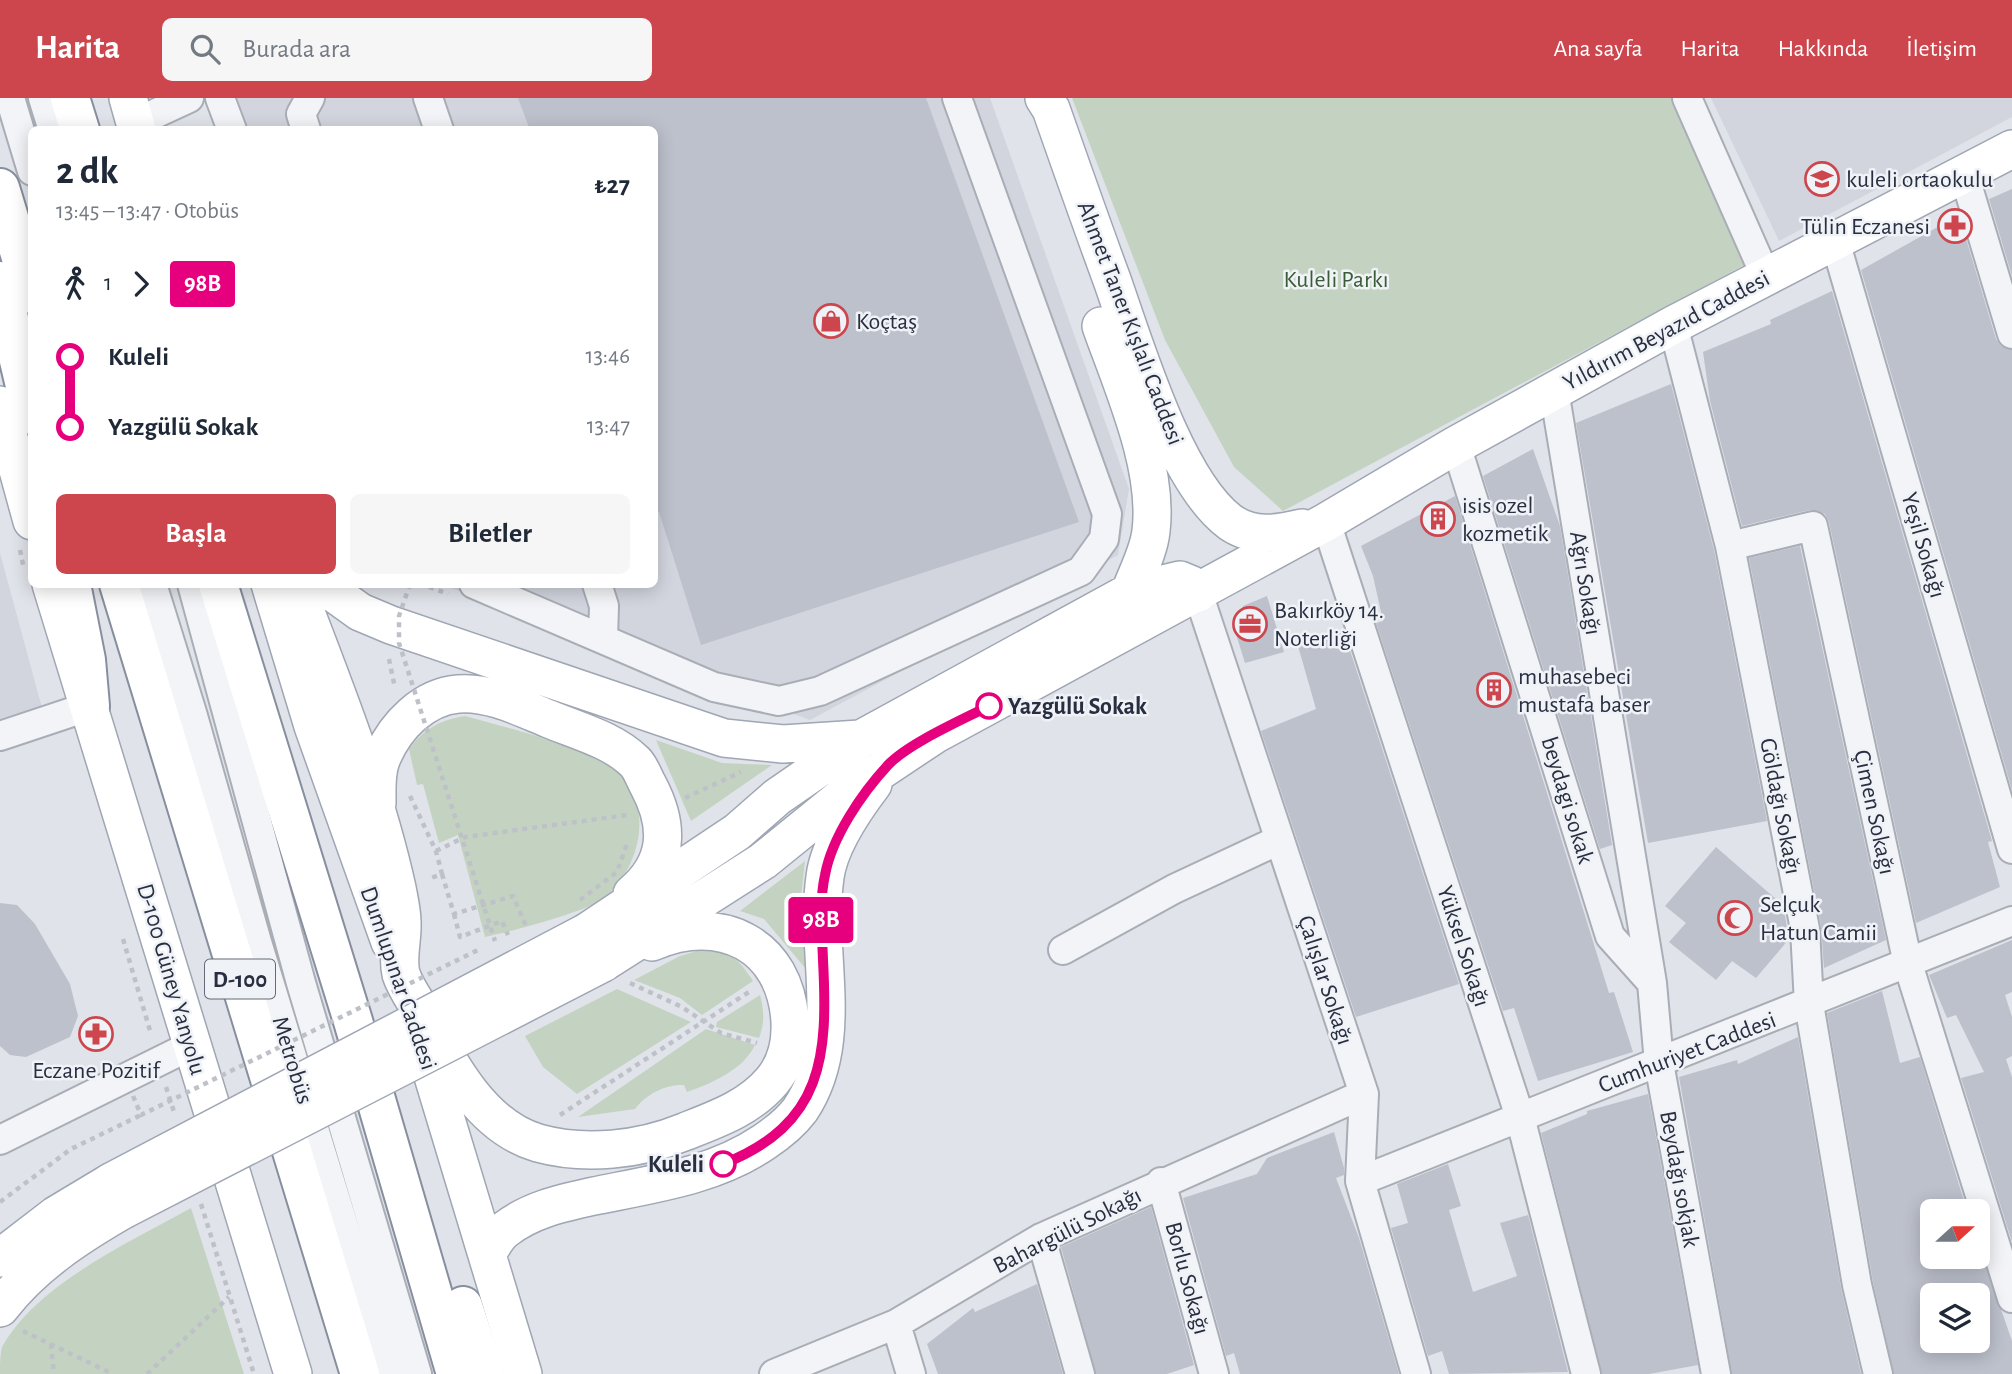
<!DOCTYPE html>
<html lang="tr">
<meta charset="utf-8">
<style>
:root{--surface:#fff;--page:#f6f6f7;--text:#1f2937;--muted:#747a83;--accent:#cd464e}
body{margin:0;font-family:"Alegreya Sans",sans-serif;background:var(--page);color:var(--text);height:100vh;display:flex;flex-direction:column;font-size:26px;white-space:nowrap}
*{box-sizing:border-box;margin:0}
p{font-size:23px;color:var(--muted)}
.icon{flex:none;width:38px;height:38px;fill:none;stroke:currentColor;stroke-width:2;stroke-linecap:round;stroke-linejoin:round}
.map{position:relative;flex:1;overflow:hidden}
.side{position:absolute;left:28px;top:28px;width:630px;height:462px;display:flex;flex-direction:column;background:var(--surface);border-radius:10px;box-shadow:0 4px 18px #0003}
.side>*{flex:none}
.badge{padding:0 14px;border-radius:5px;font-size:24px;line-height:46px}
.needle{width:46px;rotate:69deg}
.buttons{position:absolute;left:1920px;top:1101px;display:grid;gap:14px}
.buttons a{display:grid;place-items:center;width:70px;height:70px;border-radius:10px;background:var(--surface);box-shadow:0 4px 18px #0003;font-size:35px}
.map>.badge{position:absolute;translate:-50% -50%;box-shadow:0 0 0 4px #fff}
.legs{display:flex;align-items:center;gap:10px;height:77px;padding:0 28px;font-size:23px}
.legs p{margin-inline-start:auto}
.overview{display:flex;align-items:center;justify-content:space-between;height:119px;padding:0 28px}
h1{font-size:38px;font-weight:700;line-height:52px}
.action{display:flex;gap:14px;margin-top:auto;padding:14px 28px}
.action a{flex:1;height:80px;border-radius:10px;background:var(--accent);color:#fff;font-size:28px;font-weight:700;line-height:80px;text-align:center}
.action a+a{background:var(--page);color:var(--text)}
ul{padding:0 28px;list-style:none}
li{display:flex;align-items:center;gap:24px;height:70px;font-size:26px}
li i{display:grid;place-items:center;width:10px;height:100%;margin:0 9px;background:currentColor}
li i::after{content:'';width:18px;height:18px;margin:-9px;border:5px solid;border-radius:50%;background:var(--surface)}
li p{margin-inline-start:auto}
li:first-child i{background:linear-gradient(#0000 50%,currentColor 0)}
li:last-child i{background:linear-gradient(currentColor 50%,#0000 0)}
header{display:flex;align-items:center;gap:42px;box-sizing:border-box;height:98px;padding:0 35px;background:var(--accent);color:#fff}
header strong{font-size:33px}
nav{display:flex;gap:38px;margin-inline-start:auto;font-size:24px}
.search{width:490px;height:63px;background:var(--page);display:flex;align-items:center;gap:18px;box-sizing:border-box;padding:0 24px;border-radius:10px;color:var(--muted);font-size:26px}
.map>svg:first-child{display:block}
</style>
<header>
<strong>Harita</strong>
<div class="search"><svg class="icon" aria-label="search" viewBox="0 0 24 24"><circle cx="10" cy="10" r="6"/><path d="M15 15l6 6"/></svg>Burada ara</div>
<nav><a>Ana sayfa</a><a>Harita</a><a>Hakkında</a><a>İletişim</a></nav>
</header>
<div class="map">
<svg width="2012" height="1276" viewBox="0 0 2012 1276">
<rect width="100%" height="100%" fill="#e0e3e9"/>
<!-- built -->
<path fill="#d2d5de" d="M204,0h786l139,391 -11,66 -308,165 -367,-135 211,-1v-454l-439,-1z
M1711,0h301v19l-233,124z
M0,455l42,155 -42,14z"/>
<!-- green -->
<path fill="#c4d3c1" d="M1072,0h599l75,166 -463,247 -49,-44 -69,-127z
M465,618c43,12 115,29 151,54 14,9 22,29 23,46 3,29 -11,61 -33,81 -16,14 -97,35 -121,40l-27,-102 -19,8 -16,-59 -6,1 -8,-36c16,-21 31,-29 56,-33z
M656,642l66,23 50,2 -81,56z
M805,763l-4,36 5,72 -42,-50 -24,-8z
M707,850c24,3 33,13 46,33l-51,34 -22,-17 -46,-18 46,-24z
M617,891l74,33 -114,72 -34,-27 -18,-31z
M760,897c4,15 5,28 -1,43l-43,-11 1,-5z
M706,931l49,16c-12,25 -43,38 -68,47l-3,-7c-18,-1 -38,9 -49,24l-57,8z
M191,1110l53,166h-244c0,-8 0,-20 2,-27 35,-63 128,-105 189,-139z"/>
<!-- building -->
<path fill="#bdc1cc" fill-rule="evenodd" d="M518,0h408l153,424 -378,123 -42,-133 -5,1v-383h-124z
M2012,91v87l-23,-77z
M1959,117l37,124 5,7 11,4v440l-151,-520z
M1832,193l160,550 -4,1 12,45 -84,36 -87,-401 -4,-8 -15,-4 -68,16 -32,-125 -7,-49 68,-28 -1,-4z
M1671,286l43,166 53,271 -119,22 -72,-420z
M1533,351l27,77 52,319 -12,4 -117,-373z
M1455,398l154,497 5,-1 19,60 -95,29 -24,-73 -11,3 -127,-388 7,-2 -10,-45 -12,-30z
M1800,448l86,394 -62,28 -3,-42 -72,-368z
M1267,498l17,56 -39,11 -10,-32 8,-25z
M1344,534l115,352 -103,33 -95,-286 55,-22 -18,-63z
M1716,749l67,58 6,34 -33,39 -24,-17 -16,19 -47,-38 17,-19 -21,-17z
M0,805l17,2 18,19 35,60 8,32 -8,21 -44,20 -16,-2 -10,-9z
M2012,842v52l-7,3 7,22v39l-6,3 6,18v165l-51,-164 23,-6 -28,-57 -9,3 -18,-43z
M1882,893l18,72 20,-6 47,154h-35v45h46v-13l34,98v33h-118l-21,-92 -46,-269zM1932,1197h46v45h-46z
M1798,939l43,251 20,86h-129l-53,-297 58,-17 1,4z
M1648,996l50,271 -49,9h-47l-61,-241 46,-19v-3z
M1334,1034l10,36v7l-8,3 23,60 40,136h-159l-6,-21 -8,3 -43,-158 74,-24 10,-16z
M1448,1066l13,42 -12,4 24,82 44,-16 -17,-53 28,-8 40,157 -119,2 -7,-23 -14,5 -37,-128 17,-5 -11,-39z
M1151,1109l43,158 -27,9h-71l-35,-127z
M1037,1186l26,90h-125l-11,-30 46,-36 2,4z"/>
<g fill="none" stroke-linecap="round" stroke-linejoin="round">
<!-- minor casing -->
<g stroke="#a9adb6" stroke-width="32">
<path id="minor" d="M10,0l22,73
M43,0l10,32
M220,0l12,32
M428,0l11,32
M1687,0l79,179
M135,25l54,-25
M306,32l-5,-16 9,-16
M1964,76l48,160
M1835,143l177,608
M1673,227l57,221 75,383 4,75 48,281 21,89
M1554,292l98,593 7,80 57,311
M1456,347l154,491 42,47
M1326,424l194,595 66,257
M1730,448l83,-20 95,438 104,334
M152,486l41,132 64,226 132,432
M192,486l109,399 116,391
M474,486l240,103 65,14 41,-10 261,-120 23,-32 3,-25 -150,-416
M597,486l7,22 -1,33
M1198,495l166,501 -4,87 56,193
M0,638l90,-30
M1063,852l111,-61 105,-49
M0,1042l190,-94
M1360,1083l652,-260
M1161,1084l53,192
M1041,1140l39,136
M896,1226l15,50
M774,1276l122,-50 145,-86 323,-144"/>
</g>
<!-- major casing -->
<g stroke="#9fa6b4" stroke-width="40">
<path id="major" d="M128,0l9,32
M1044,0l7,11c20,57 40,114 61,171 23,65 63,201 118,242 23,16 46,12 72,6
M1101,228c21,59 58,141 50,205 -2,20 -14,42 -21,61
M0,307l32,116
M51,486l242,790
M270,486l43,142 77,216
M295,486c38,99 79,201 102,304 2,11 5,23 5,34 1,16 -5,36 -1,52 4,13 15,28 22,40 26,49 57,112 115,129 47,13 102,7 146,-11 33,-13 65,-24 88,-51 14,-17 19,-38 18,-59 -4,-77 -69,-110 -138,-80
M321,486l39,28 31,13 333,113 59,6 77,-5
M377,705c0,-16 -1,-33 6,-48 13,-29 40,-58 75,-61 30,-3 64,14 91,25 29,12 64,21 86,43 6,6 9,16 13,23 22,41 21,78 -16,109
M587,834l150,-100 40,-35 84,-58 269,-147 50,-12 12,5 6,8
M603,865l160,-102 84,-68 87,-58 392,-213 130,-77 217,-120 339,-176
M422,942l101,334
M487,1156c5,-8 11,-20 19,-25 26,-20 57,-26 88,-33 59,-12 120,-20 170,-54 12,-8 27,-20 36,-32 47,-69 14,-156 25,-233 4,-32 29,-68 48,-93
M0,1160l56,-43 55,-33
M0,1210c33,-43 78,-72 123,-98"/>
</g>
<!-- highway casing -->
<g stroke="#878f9f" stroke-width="42">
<path id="highway" d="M70,0l10,32
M0,90l32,106
M0,183l32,134
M71,486l15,76 4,46
M119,486l241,790
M218,486l135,437 103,353
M463,1208l22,68"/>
</g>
<!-- path -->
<path stroke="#bec1c7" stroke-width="4.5" stroke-dasharray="5 5" stroke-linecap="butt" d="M20,452l4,19
M429,489l19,7
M389,561l6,29
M410,698l26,55 6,23 -14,5
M685,700l56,-26
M436,753l29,-14 162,-22
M442,776l12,40 59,-18 13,30
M454,816l6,23 42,-16 6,14
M123,841l28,95
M630,885l52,24 39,26 36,10
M166,989l9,28
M560,1017l192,-125
M0,1104l71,-53 70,-34
M201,1106l53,170
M23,1233l90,43
M51,1246l3,30
M147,1276l82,-77"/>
<!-- minor -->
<use href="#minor" stroke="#f3f4f7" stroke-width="28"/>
<!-- major -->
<use href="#major" stroke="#fff" stroke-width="37"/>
<!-- highway -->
<use href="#highway" stroke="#fff" stroke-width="38"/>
<!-- major-bridge casing -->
<g stroke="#9fa6b4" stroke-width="40" stroke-linecap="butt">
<path id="major-bridge" d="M111,1084l476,-250
M123,1112l480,-247"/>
</g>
<!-- path-bridge -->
<path stroke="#bec1c7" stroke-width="4.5" stroke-dasharray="5 5" stroke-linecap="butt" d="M410,486l-11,32v27l96,298
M423,486l6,3
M580,802l37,-28 11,-31
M133,998l8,19 337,-165"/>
<!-- major-bridge -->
<use href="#major-bridge" stroke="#fff" stroke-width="37"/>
</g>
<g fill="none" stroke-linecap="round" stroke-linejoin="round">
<!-- line-1 casing -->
<g stroke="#fff" stroke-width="16">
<path id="line-1" d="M723,1066c101,-40 105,-108 100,-204 -1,-28 -4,-58 2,-85 7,-38 37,-82 63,-110 21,-22 74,-45 101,-59"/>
</g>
<!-- line-1 -->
<use href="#line-1" stroke="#e6007e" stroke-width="10"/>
</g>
<!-- icons -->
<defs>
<g id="school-ring" transform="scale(1.75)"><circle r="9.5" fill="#eff2f6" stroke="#cd464e" stroke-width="1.5"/><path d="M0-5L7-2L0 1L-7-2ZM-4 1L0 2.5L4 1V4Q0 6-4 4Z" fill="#cd464e"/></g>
<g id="pharmacy-ring" transform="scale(1.75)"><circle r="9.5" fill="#eff2f6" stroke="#cd464e" stroke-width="1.5"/><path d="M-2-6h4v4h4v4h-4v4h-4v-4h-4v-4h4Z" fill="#cd464e"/></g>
<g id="shop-ring" transform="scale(1.75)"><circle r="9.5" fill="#eff2f6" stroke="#cd464e" stroke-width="1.5"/><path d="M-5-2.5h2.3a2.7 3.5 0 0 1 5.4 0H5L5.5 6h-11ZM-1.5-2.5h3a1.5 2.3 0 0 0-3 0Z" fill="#cd464e"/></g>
<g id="building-ring" transform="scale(1.75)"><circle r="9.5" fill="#eff2f6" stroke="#cd464e" stroke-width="1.5"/><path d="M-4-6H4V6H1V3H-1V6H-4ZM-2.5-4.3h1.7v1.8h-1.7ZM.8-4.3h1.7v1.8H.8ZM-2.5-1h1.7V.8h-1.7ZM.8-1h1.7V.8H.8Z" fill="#cd464e"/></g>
<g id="office-ring" transform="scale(1.75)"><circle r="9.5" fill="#eff2f6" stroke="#cd464e" stroke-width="1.5"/><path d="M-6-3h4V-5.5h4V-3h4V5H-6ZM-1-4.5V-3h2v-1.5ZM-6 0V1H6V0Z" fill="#cd464e"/></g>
<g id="mosque-ring" transform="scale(1.75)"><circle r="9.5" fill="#eff2f6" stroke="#cd464e" stroke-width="1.5"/><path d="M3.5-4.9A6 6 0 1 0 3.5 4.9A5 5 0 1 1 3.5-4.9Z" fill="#cd464e"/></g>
</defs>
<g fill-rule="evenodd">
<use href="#school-ring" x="1822" y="81"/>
<use href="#pharmacy-ring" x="1955" y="128"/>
<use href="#shop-ring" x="831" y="223"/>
<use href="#building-ring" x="1438" y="421"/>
<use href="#office-ring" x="1250" y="526"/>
<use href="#building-ring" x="1494" y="592"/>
<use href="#mosque-ring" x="1735" y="820"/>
<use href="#pharmacy-ring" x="96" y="936"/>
</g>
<!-- markers -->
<g fill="#fff" stroke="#e6007e" stroke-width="3.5">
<circle cx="989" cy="608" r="12"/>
<circle cx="723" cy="1066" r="12"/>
</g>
<g text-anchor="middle" stroke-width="5" stroke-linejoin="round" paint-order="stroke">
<!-- shield labels -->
<rect fill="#eff2f6" stroke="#646a77" stroke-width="2" x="205" y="861.5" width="70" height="39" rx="5"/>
<g font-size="23" font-weight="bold" fill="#292f40">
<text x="240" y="889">D-100</text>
</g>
<!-- poi labels -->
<g font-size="24" fill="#292f40" stroke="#eff2f6" text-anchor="start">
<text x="1846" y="89">kuleli ortaokulu</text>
<text x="1930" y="136" text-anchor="end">Tülin Eczanesi</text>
<text x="856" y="231">Koçtaş</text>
<text x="1462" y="415">isis ozel<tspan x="1462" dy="28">kozmetik</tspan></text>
<text x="1274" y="520">Bakırköy 14.<tspan x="1274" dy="28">Noterliği</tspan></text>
<text x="1518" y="586">muhasebeci<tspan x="1518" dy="28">mustafa baser</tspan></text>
<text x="1760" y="814">Selçuk<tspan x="1760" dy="28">Hatun Camii</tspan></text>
<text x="96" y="980" text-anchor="middle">Eczane Pozitif</text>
</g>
<!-- park labels -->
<g font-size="24" fill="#3a5c36" stroke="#eff2f6">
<text x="1336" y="189">Kuleli Parkı</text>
</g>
<!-- street labels -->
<g font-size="24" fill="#292f40" stroke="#eff2f6">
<text transform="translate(1131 225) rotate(69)" y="8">Ahmet Taner Kışlalı Caddesi</text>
<text transform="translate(1666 232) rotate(-28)" y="8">Yıldırım Beyazıd Caddesi</text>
<text transform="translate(1924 447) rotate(74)" y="8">Yeşil Sokağı</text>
<text transform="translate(1586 485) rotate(81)" y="8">Ağrı Sokağı</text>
<text transform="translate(1568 702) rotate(73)" y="8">beydagi sokak</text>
<text transform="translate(1781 708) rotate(79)" y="8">Göldağı Sokağı</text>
<text transform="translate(1875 714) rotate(78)" y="8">Çimen Sokağı</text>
<text transform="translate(1464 848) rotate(72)" y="8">Yüksel Sokağı</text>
<text transform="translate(399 880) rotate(71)" y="8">Dumlupınar Caddesi</text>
<text transform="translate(172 881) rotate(74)" y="8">D-100 Güney Yanyolu</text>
<text transform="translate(1326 882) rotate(72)" y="8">Çalışlar Sokağı</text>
<text transform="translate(1687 954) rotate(-21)" y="8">Cumhuriyet Caddesi</text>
<text transform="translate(293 962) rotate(73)" y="8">Metrobüs</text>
<text transform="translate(1680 1081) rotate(80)" y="8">Beydağı sokjak</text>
<text transform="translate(1067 1132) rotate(-27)" y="8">Bahargülü Sokağı</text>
<text transform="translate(1188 1180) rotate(75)" y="8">Borlu Sokağı</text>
</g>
<!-- stop labels -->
<g font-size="24" font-weight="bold" fill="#292f40" stroke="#eff2f6" text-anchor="start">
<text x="1008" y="616">Yazgülü Sokak</text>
<text x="704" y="1074" text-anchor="end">Kuleli</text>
</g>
</g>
</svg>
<div class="buttons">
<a><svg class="needle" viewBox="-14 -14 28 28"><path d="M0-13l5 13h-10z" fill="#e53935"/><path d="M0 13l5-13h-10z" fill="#747a83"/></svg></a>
<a><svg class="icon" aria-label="layers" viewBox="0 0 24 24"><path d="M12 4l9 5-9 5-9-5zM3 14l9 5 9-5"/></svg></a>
</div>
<b class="badge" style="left:821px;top:822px;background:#e6007e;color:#fff">98B</b>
<section class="side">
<div class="overview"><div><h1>2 dk</h1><p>13:45 – 13:47 · Otobüs</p></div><b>₺27</b></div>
<div class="legs"><svg class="icon" aria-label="walk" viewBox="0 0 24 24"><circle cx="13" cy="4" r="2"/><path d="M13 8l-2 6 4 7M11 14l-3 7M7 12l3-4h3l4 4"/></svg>1<svg class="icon" aria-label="forward" viewBox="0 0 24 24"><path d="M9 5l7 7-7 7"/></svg><b class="badge" style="background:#e6007e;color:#fff">98B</b></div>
<ul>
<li><i style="color:#e6007e"></i><b>Kuleli</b><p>13:46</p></li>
<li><i style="color:#e6007e"></i><b>Yazgülü Sokak</b><p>13:47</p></li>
</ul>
<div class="action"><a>Başla</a><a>Biletler</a></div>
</section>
</div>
